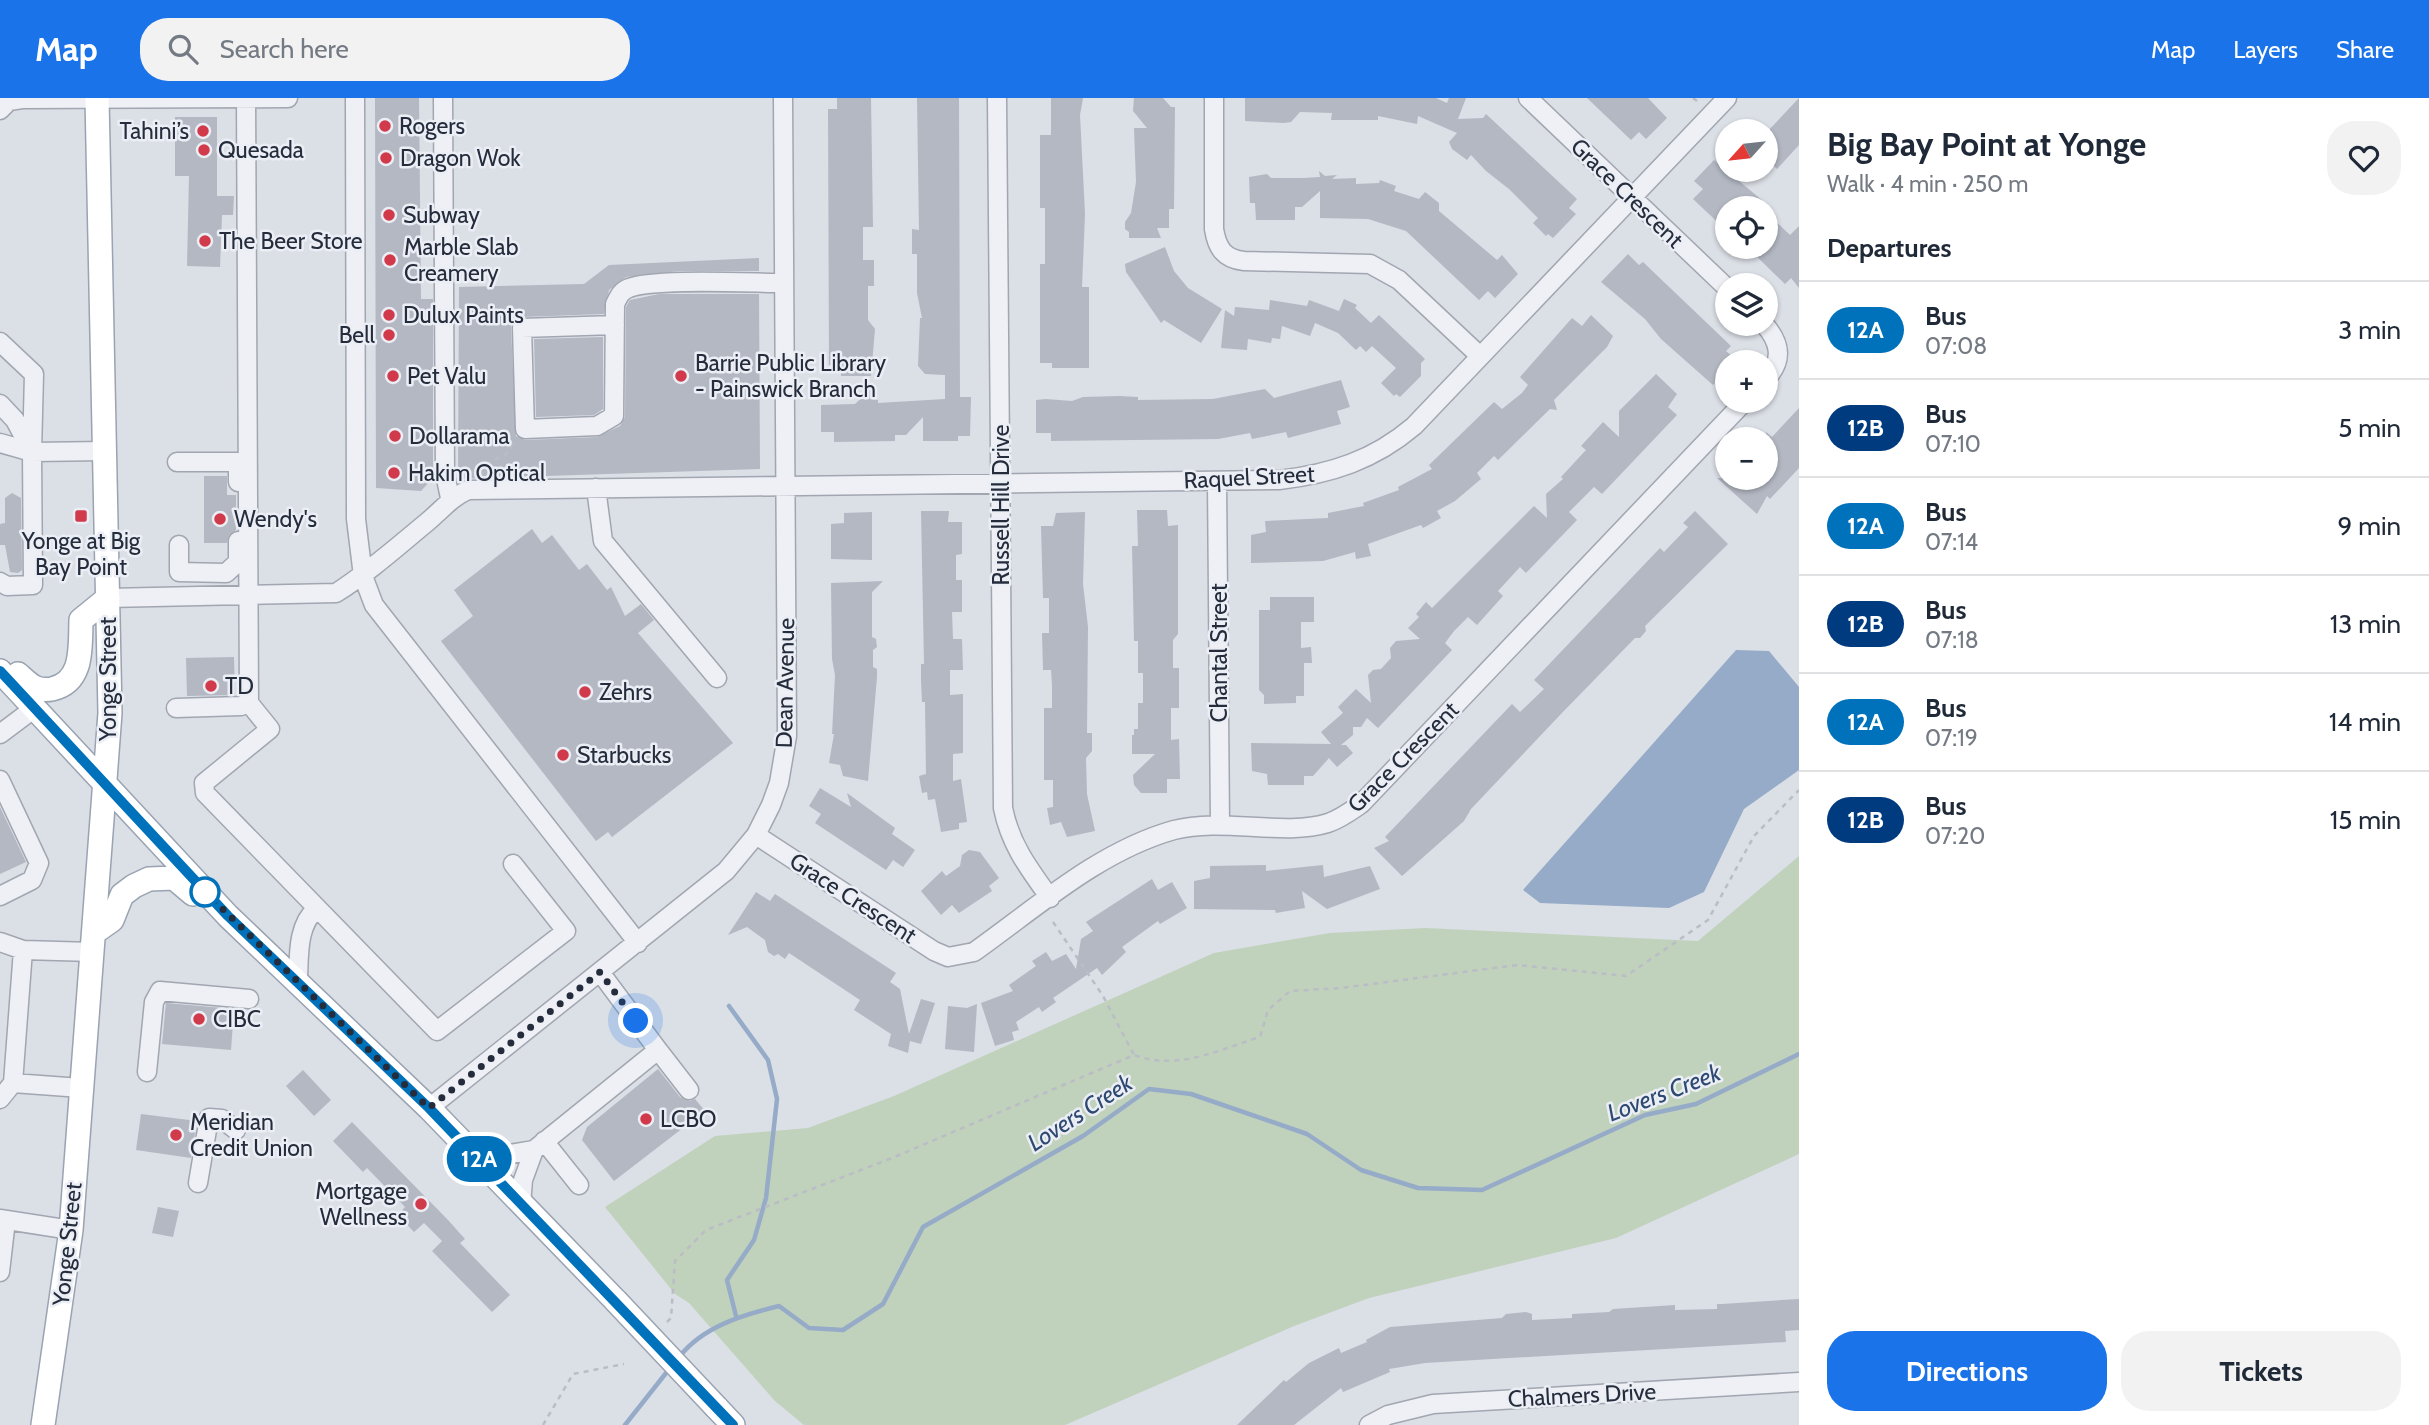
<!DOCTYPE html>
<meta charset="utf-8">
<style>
:root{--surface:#fff;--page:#f2f2f3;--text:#1f2937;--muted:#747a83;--line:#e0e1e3;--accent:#1a73e8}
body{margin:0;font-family:Cabin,sans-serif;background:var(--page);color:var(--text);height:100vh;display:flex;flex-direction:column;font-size:26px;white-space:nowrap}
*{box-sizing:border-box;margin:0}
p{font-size:23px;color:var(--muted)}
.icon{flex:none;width:38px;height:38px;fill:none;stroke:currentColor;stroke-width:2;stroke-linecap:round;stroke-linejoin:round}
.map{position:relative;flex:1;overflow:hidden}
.panel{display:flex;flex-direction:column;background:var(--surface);width:630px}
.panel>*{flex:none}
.badge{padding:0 14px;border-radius:23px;font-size:24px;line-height:46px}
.needle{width:46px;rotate:243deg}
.buttons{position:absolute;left:1715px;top:21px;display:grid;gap:14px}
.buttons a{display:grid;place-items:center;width:63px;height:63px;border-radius:50%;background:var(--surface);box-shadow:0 2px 5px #0004;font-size:35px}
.you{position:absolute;width:35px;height:35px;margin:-18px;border:5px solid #fff;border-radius:50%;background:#1a73e8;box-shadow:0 0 0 10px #1a73e833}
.map>.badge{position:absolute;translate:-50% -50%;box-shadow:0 0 0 4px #fff}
h2{padding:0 28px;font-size:26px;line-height:63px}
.round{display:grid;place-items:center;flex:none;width:74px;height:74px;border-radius:28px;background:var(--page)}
.overview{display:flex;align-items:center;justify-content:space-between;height:119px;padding:0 28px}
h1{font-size:33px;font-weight:700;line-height:52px}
.cta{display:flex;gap:14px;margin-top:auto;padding:14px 28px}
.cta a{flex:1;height:80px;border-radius:28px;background:var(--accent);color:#fff;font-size:28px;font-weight:700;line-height:80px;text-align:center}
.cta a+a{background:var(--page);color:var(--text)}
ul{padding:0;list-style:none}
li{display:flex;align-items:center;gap:21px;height:98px;padding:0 28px;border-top:2px solid var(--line)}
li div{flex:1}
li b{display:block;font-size:26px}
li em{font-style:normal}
li .badge{min-width:77px;font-weight:700;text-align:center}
header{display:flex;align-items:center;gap:42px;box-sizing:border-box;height:98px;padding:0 35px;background:var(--accent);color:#fff}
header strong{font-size:33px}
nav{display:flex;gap:38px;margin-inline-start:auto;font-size:24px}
.search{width:490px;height:63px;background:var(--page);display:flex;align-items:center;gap:18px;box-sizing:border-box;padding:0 24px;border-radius:28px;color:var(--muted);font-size:26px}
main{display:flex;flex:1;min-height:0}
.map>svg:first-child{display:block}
</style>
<header>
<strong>Map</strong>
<div class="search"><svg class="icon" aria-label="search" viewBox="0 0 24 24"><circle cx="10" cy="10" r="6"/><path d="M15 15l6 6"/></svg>Search here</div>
<nav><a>Map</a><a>Layers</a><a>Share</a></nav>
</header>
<main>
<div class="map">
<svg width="1799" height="1327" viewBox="0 0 1799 1327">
<rect width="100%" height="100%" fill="#dbdfe6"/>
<!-- green -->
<path fill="#c0d1bc" d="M1799,758v298l-183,84 -247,60 -75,28 -229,99h-261l-29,-24 -86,-98 -14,-9 -70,-87 110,-71 93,-8 86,-32 320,-143 116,-20 95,-5 273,13z"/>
<!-- water -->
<path fill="#95abc8" d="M1736,552l33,1 30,36v83l-55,39 -40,83 -35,16 -129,-5 -17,-13z"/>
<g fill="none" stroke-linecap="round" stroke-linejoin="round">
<!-- stream -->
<path stroke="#95abc8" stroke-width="4.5" d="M729,908l39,54 9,39 -11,99 -12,42 -27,40 9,36
M680,1258c24,-30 63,-41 99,-50l30,22 34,2 40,-26 40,-77 160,-91 66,-47 42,5 116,40 54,36 57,18 64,2 163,-75 51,-11 103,-50
M625,1327l45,-57"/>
</g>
<!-- building -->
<path fill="#b3b8c3" d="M375,0h44l2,201h12v179l-12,13 -45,-3z
M837,0h34l2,129h-10v33h11v26h-6v34l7,9 -4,47h-30v-10l-12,-1 -1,-256h9z
M917,0h42l1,299h11l-1,39h-12v5h-35v-24l-17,18h-11v6l-61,1v-10h-13v-27l34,-1 16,-15 -1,10 8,1v3l67,-4v-24l-20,-1 -7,-8 2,-48h2l-5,-25v-39h-5v-25l7,1z
M1051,0h32l-3,17 5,99 -3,73h7v81h-37v-5h-12v-99h5v-56h-5v-73h11z
M1134,0h29l8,9h4l-1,102h-5v19h-12l4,10h-32v-6l-4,-3v-7l6,-9 5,-31 -2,-54h13l-14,-17z
M1245,0h191l11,5 2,-5h17l-8,21 25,-1 3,-4 91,85 -8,9 7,6 -23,24 -5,-4 -2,2 -13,-13 5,-5 -29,-29 -23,-18 -15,-16 -4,5 -15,-11 -3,-7 8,-9 -39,-17 -1,8 -39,-8v4h-47l1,-7 -32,-1 -9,10 -7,1 -39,-2z
M1587,0h61l19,20 -21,21 -7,-7 -8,8z
M1799,0v47l-22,24 -11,-11v-25z
M175,19h42v79h17l-1,19h-11l-2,52 -33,-1 2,-90h-14z
M1714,62l49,41 -7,7h-29v23l-34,-32 10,-10 -9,-8z
M1319,73l6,5 12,-1 -5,4 24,-1v6l23,-1 1,-3 16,6 -2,5 25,8 6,-7 14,11v8l58,49 5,-5 16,19 -23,24 -7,-7 -9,9 -73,-69 -38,-12 -48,-1v-27l-18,16h-7v13h-39l-1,-17h-5l-1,-26 18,-3 4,4h32l17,-1z
M1766,114l24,23 9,-9v62l-8,-10 -6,6 -38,-37h19z
M1165,149l9,24 14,17 34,21 -21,34 -37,-23 -3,3 -35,-51 -1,-8z
M1628,156l11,11 4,-3 88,84 -5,5 13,11h-12v8l-14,15 -52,-46 -16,-20 -44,-37z
M759,160v13h-80l-53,6 -17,13 -5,24 -82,3 -10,5 -1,6 5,108 9,4 72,-3 23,-11 5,-9 1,-110 4,-7 29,-6h100l1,175 -302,10 1,-192 125,-3 25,-19z
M1344,201l13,6 -2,3 16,15 8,-8 46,44 -4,4v13l-21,21 -4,-3 -2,2 -13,-13 15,-15 -24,-22 -6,6 -6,-6 -4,4 -18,-17 -23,-10 -5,13 -28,-10 -2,13 -8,-1 -1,5 -23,-4 -1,11 -26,-2 4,-38 9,6 1,-9 34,3 1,-10 37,6 2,-6 30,11z
M1591,217l22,21 -6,11 -53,53 3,10 -7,-1 -52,51 -4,-4 -17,17 4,6 -26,22 -18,10 4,7 -18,10 -2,-3 -53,19 3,12 -15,3 -1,-7 -32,9 -72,2v-28l15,-3 -1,-11 63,-3v-5l36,-7 -1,-3 36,-13 -1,-3 34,-18 -3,-4 65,-63 8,7 20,-16 6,-8 -8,-8 52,-59 10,8z
M603,239v72l-9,6 -58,2 -2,-78z
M1656,276l21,20 -9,13 9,8 -75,79 -8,-7 -25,25 8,8 -51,53 -6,-6 -22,24 5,5 -26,29 -9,-8 -14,14 -9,12 7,7 -74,78 -11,-10 -6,9h-8v8l-12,10h5l7,8 -16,14 -8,-9 -16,18h-9v9h-36l-1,-11 -15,-3 -1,-28 80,1 -10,-12 22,-19 -5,-6 18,-18 15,14 -3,-28 5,-5 8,-1 10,-11 -1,-10 6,-7 24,-2 -12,-11 11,-11 -3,-3 10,-12 6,6 102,-102 13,12 -1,-24 17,-15 -2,-2 25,-27 -5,-4 22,-24 16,15v-26z
M1341,282l9,27 -13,4 4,13 -53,14 -2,-6 -34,7 -2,-6 -32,6 -167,2v-8h-15v-33l10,-1 26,2 11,-4 36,-1 19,1v3l75,-1 52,-10 9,9z
M1799,310v60l-29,31 -3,-3 -10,18 -40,-36h49v-46l6,5z
M204,378h23v19h9v35l-7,5 -2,8h-23z
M12,395l9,5 1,72 -4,3 -8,-1 -5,-27h-5v-21l5,-1v-25z
M1137,412h30l1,16 10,-1v109l-5,6v28h6v40h-8v32l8,-1 1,40h-13v14h-26l-7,-8 -1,-10 22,-21h-23v-19h2v-6h4v-26h5v-30h-5v-32h-4l-2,-95h6z
M921,413h28l-1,11h14v32l-6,1v25h6v32h-10l1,27h9l1,31h-13v25l13,-1v59l-10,1v27l8,-2 6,43 -8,1v6l-18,3 -6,-33 -7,1 -1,-8 -5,1 -3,-17 7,-2 -1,-72h-3l-1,-22v-16h3z
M1695,413l33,33 -83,82 1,5 -6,7h-5l-75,77 -89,94 -7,12 -62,55 -28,-28 15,-7 -4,-4 127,-133 8,8 24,-23 -10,-9 126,-132 4,4 24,-25 -5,-4z
M872,414v48l-41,-1v-35l13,-1v-10z
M1085,414l-2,72 5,43 -1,106h5v18l-6,7 1,36 8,37 -28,6 -6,-15 -11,3 -3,-17 6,-1v-27h-9v-72h8v-23l-1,-15h-8l-1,-37h7v-35h-6l-2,-72h12l3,-13z
M532,431l10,14 10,-8 27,35 8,-6 20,26 4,-3 14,29 16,-12 13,16 -16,13 95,110 -121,94 -4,-5 -12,9 -155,-200 32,-25 -19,-26z
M883,483l-11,11v45l4,2 1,8 -4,3v17l4,2v8l-9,104 -25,-5 -3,-11 -11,-2 5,-29h-2l3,-59 -3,-16 -1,-76z
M1270,499h44v25h-13v26l10,-1 1,16h-8v33h-8v7l-32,1v-9l-5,-5v-80h11z
M234,559l1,38 -48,1 -1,-38z
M820,690l31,19 -4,-14 48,35 -3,6 23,16 -12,17 -10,-7 -7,10 -71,-47 6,-9 -12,-8z
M0,709l26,55 -26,12z
M969,752l11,2 19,26 -10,8 3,5 -33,22 -7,-8 -11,10 -20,-24 21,-20 4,5 14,-10 2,-11z
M1266,767v6l57,-6 1,12 46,-11 10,23 -53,20 -25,-18 3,17 -29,5 -1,-3 -81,-1v-28l16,-3v-12z
M1152,781l6,11 14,-8 15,26 -27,16 -2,-3 -36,26 4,5 -24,23 -5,-7 -44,30 3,4 -14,10 -3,-5 -23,15 3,8 -7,2 2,8 -19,6 -14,-43 32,-12 -4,-6 27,-19 -4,-5 14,-9 6,9 14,-7 10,15 5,-30 12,-8 -7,-9z
M756,794l14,9 5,-7 121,79 -6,9 10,7 9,45 12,-35 14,4 -14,41 -11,-3 -2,12 -20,-7 3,-12 -37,-24 6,-10 -71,-47 -4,6 -7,-5 -4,2 -6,-4 -3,-12 -18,-13 -19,8z
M166,905l68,6 -3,41 -69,-6z
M977,906l-3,48 -29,-3 3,-43 19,2z
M658,971l22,28 10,4 5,-2 10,12 -91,70 -32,-41 5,-13z
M303,972l28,30 -17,16 -28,-30z
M141,1016l56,7 -6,37 -55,-8z
M352,1024l96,98 17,19 -5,4 50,52 -18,17 -60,-61 10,-10 -18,-18 -10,9 -16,-17 7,-8 -38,-39 -4,4 -30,-31z
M158,1109l21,4 -6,26 -21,-4z
M1799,1201v31l-14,1 1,11 -361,21 -36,6 1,3 -47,20 -2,-4 -47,37h-57l47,-45 2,2 23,-19 30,-15 2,5 26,-11 -1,-2 24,-13 112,-9 4,-4 20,-2 6,2v6l40,-2v-4l37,-2 4,-3 62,-4v5l42,-1v-5h5z"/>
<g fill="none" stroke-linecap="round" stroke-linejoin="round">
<!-- minor casing -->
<g stroke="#a1a6b0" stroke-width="21">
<path id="minor" d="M246,0l3,605 21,26 -66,54 1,10 232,238 129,-100 -53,-67
M355,0l1,421 7,57 11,29 264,338
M443,0l2,376 5,24
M997,0l6,710c7,36 26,61 47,90
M1214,0v131c3,19 10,30 30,32l126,3 29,16 81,76
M1528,0l199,190
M0,12l9,-9 13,-2 266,-1
M1764,226c16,18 20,36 2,55
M615,227l-93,3 3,101 72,-3 17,-10 1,-112c4,-8 6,-13 14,-16 23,-10 124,-5 155,-5
M0,244l34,32 -2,78 73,-1
M0,306l15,16 17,32 1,133 -26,1 -7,-4
M0,345l32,9
M177,364h61v20
M1217,383l3,344
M596,390l7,53 114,137
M179,447v27l47,1 12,-11v-21
M108,500l228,-5c33,-21 61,-46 90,-70 15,-12 24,-25 42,-33l811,-10c52,-6 95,-20 135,-54l313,-328
M176,610l65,-2 8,-3
M0,636l36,-27
M0,682l39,83 -7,17 -32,16
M756,737l178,116 14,6 26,-5c62,-44 125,-101 200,-122 49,-13 109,7 154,-7 12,-4 23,-12 33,-19l384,-403
M0,844l23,8 70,2
M23,852l-10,133 68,5
M298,882c1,-25 -1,-55 19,-72
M658,952l31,40
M147,974l7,-70 6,-11 89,8
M0,1001l13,-16
M429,1010l297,-237 30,-36 15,-30 8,-22 8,-47 -4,-638
M544,1043l35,44
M479,1061l55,-9 124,-100 -58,-78
M198,1085l11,-65 13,1 14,11
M521,1107l2,-25 11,-30
M0,1121l71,11
M0,1174l6,-52
M1369,1327l19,-10 45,-11 366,-22"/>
</g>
<!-- major casing -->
<g stroke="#9aa3b2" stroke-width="26">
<path id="major" d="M0,573l228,245 201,192 187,193
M18,576c11,10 18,18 34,15 32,-7 28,-42 29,-69l27,-22
M95,834l17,-12 10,-25 12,-9 15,-7 25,-1 19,16
M716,1309l17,18
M43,1327l28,-195 39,-517 -13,-615"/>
</g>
<!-- path -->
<path stroke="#babdc5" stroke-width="2.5" stroke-dasharray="5 5" stroke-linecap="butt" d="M1693,0l4,3
M468,375l38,-19 8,-12
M1053,824l50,74 31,59
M667,1224l4,-4 4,-57 31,-31 186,-72 242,-103c44,16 84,-5 126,-18l8,-27 22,-19 51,-3 176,-23 109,11 82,-56 46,-84 45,-46
M543,1327l30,-51 51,-10"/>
<!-- minor -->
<use href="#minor" stroke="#eef0f5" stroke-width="18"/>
<!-- major -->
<use href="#major" stroke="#fff" stroke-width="23"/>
<!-- major-bridge casing -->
<g stroke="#9aa3b2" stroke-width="26" stroke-linecap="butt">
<path id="major-bridge" d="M616,1203l100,106"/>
</g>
<!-- major-bridge -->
<use href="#major-bridge" stroke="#fff" stroke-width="23"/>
</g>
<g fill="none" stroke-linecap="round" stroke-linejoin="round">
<!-- line casing -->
<g stroke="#fff" stroke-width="16">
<path id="line" d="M0,573l228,245 201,192 304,317"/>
</g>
<!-- line -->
<use href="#line" stroke="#0072bc" stroke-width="10"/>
<!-- walk -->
<path stroke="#252d3d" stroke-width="7" stroke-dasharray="0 12.6" d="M205,794l224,216 171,-136 36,49"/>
</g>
<!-- markers -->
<g fill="#d13a4a" stroke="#ebeef4" stroke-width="2.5">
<circle cx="385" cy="28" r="7"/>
<circle cx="203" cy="33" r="7"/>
<circle cx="204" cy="52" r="7"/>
<circle cx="386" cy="60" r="7"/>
<circle cx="389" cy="117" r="7"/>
<circle cx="205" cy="143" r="7"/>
<circle cx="390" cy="162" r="7"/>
<circle cx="389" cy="217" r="7"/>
<circle cx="389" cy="237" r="7"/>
<circle cx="393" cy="278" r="7"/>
<circle cx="681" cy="278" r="7"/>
<circle cx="395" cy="338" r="7"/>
<circle cx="394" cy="375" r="7"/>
<rect x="74" y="411" width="14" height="14" rx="3.5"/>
<circle cx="220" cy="421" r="7"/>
<circle cx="211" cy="588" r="7"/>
<circle cx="585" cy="594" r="7"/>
<circle cx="563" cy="657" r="7"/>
<circle cx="199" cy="921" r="7"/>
<circle cx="646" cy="1021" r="7"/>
<circle cx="176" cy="1037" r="7"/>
<circle cx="421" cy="1106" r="7"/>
</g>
<circle fill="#fff" stroke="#0072bc" stroke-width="3.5" cx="205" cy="794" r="14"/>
<g text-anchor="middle" stroke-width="5" stroke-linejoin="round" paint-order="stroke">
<!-- poi labels -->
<g font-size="23" fill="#252d3d" stroke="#ebeef4" text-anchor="start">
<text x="399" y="36">Rogers</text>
<text x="189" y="41" text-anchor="end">Tahini’s</text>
<text x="218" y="60">Quesada</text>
<text x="400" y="68">Dragon Wok</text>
<text x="403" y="125">Subway</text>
<text x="219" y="151">The Beer Store</text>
<text x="404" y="157">Marble Slab<tspan x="404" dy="26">Creamery</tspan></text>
<text x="403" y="225">Dulux Paints</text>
<text x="375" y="245" text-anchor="end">Bell</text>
<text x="695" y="273">Barrie Public Library<tspan x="695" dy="26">- Painswick Branch</tspan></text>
<text x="407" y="286">Pet Valu</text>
<text x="409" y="346">Dollarama</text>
<text x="408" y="383">Hakim Optical</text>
<text x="234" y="429">Wendy's</text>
<text x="81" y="451" text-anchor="middle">Yonge at Big<tspan x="81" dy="26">Bay Point</tspan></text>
<text x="225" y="596">TD</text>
<text x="599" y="602">Zehrs</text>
<text x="577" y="665">Starbucks</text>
<text x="213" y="929">CIBC</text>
<text x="660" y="1029">LCBO</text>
<text x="190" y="1032">Meridian<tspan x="190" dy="26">Credit Union</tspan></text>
<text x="407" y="1101" text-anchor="end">Mortgage<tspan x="407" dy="26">Wellness</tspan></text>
</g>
<!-- street labels -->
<g font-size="23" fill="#252d3d" stroke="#ebeef4">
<text transform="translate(1627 95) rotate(44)" y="8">Grace Crescent</text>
<text transform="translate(1249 379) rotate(-3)" y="8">Raquel Street</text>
<text transform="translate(1001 407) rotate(-90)" y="8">Russell Hill Drive</text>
<text transform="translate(1219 555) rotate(-90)" y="8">Chantal Street</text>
<text transform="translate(108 581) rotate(-90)" y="8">Yonge Street</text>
<text transform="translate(785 585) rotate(-89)" y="8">Dean Avenue</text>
<text transform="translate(1403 659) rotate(-45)" y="8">Grace Crescent</text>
<text transform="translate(853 800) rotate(33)" y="8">Grace Crescent</text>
<text transform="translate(67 1146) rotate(-84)" y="8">Yonge Street</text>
<text transform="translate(1582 1297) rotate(-3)" y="8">Chalmers Drive</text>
</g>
<!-- water labels -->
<g font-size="24" font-style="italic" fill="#2e4971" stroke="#ebeef4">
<text transform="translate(1664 995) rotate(-21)" y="8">Lovers Creek</text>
<text transform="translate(1080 1015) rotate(-33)" y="8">Lovers Creek</text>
</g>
</g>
</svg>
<div class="buttons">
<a><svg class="needle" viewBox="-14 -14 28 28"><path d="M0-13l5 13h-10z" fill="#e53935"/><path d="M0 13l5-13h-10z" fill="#747a83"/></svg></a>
<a><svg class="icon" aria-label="locate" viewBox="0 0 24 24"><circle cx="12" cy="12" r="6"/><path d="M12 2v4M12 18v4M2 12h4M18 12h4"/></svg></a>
<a><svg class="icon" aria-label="layers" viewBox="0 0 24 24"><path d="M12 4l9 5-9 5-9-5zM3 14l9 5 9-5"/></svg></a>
<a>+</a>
<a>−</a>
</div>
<div class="you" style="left:636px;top:923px"></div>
<b class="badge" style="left:479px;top:1061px;background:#0072bc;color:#fff">12A</b>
</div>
<section class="panel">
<div class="overview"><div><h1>Big Bay Point at Yonge</h1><p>Walk · 4 min · 250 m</p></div><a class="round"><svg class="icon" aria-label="heart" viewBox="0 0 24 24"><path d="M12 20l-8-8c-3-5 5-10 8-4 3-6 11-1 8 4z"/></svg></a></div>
<h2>Departures</h2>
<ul>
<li><span class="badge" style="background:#0072bc;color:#fff">12A</span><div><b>Bus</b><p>07:08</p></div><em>3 min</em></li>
<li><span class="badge" style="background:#003b80;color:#fff">12B</span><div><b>Bus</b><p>07:10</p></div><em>5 min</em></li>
<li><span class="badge" style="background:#0072bc;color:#fff">12A</span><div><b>Bus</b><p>07:14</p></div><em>9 min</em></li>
<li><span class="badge" style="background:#003b80;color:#fff">12B</span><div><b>Bus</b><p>07:18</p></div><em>13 min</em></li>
<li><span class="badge" style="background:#0072bc;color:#fff">12A</span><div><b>Bus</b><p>07:19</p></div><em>14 min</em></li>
<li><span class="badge" style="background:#003b80;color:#fff">12B</span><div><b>Bus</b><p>07:20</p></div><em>15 min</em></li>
</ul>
<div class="cta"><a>Directions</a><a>Tickets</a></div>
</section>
</main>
